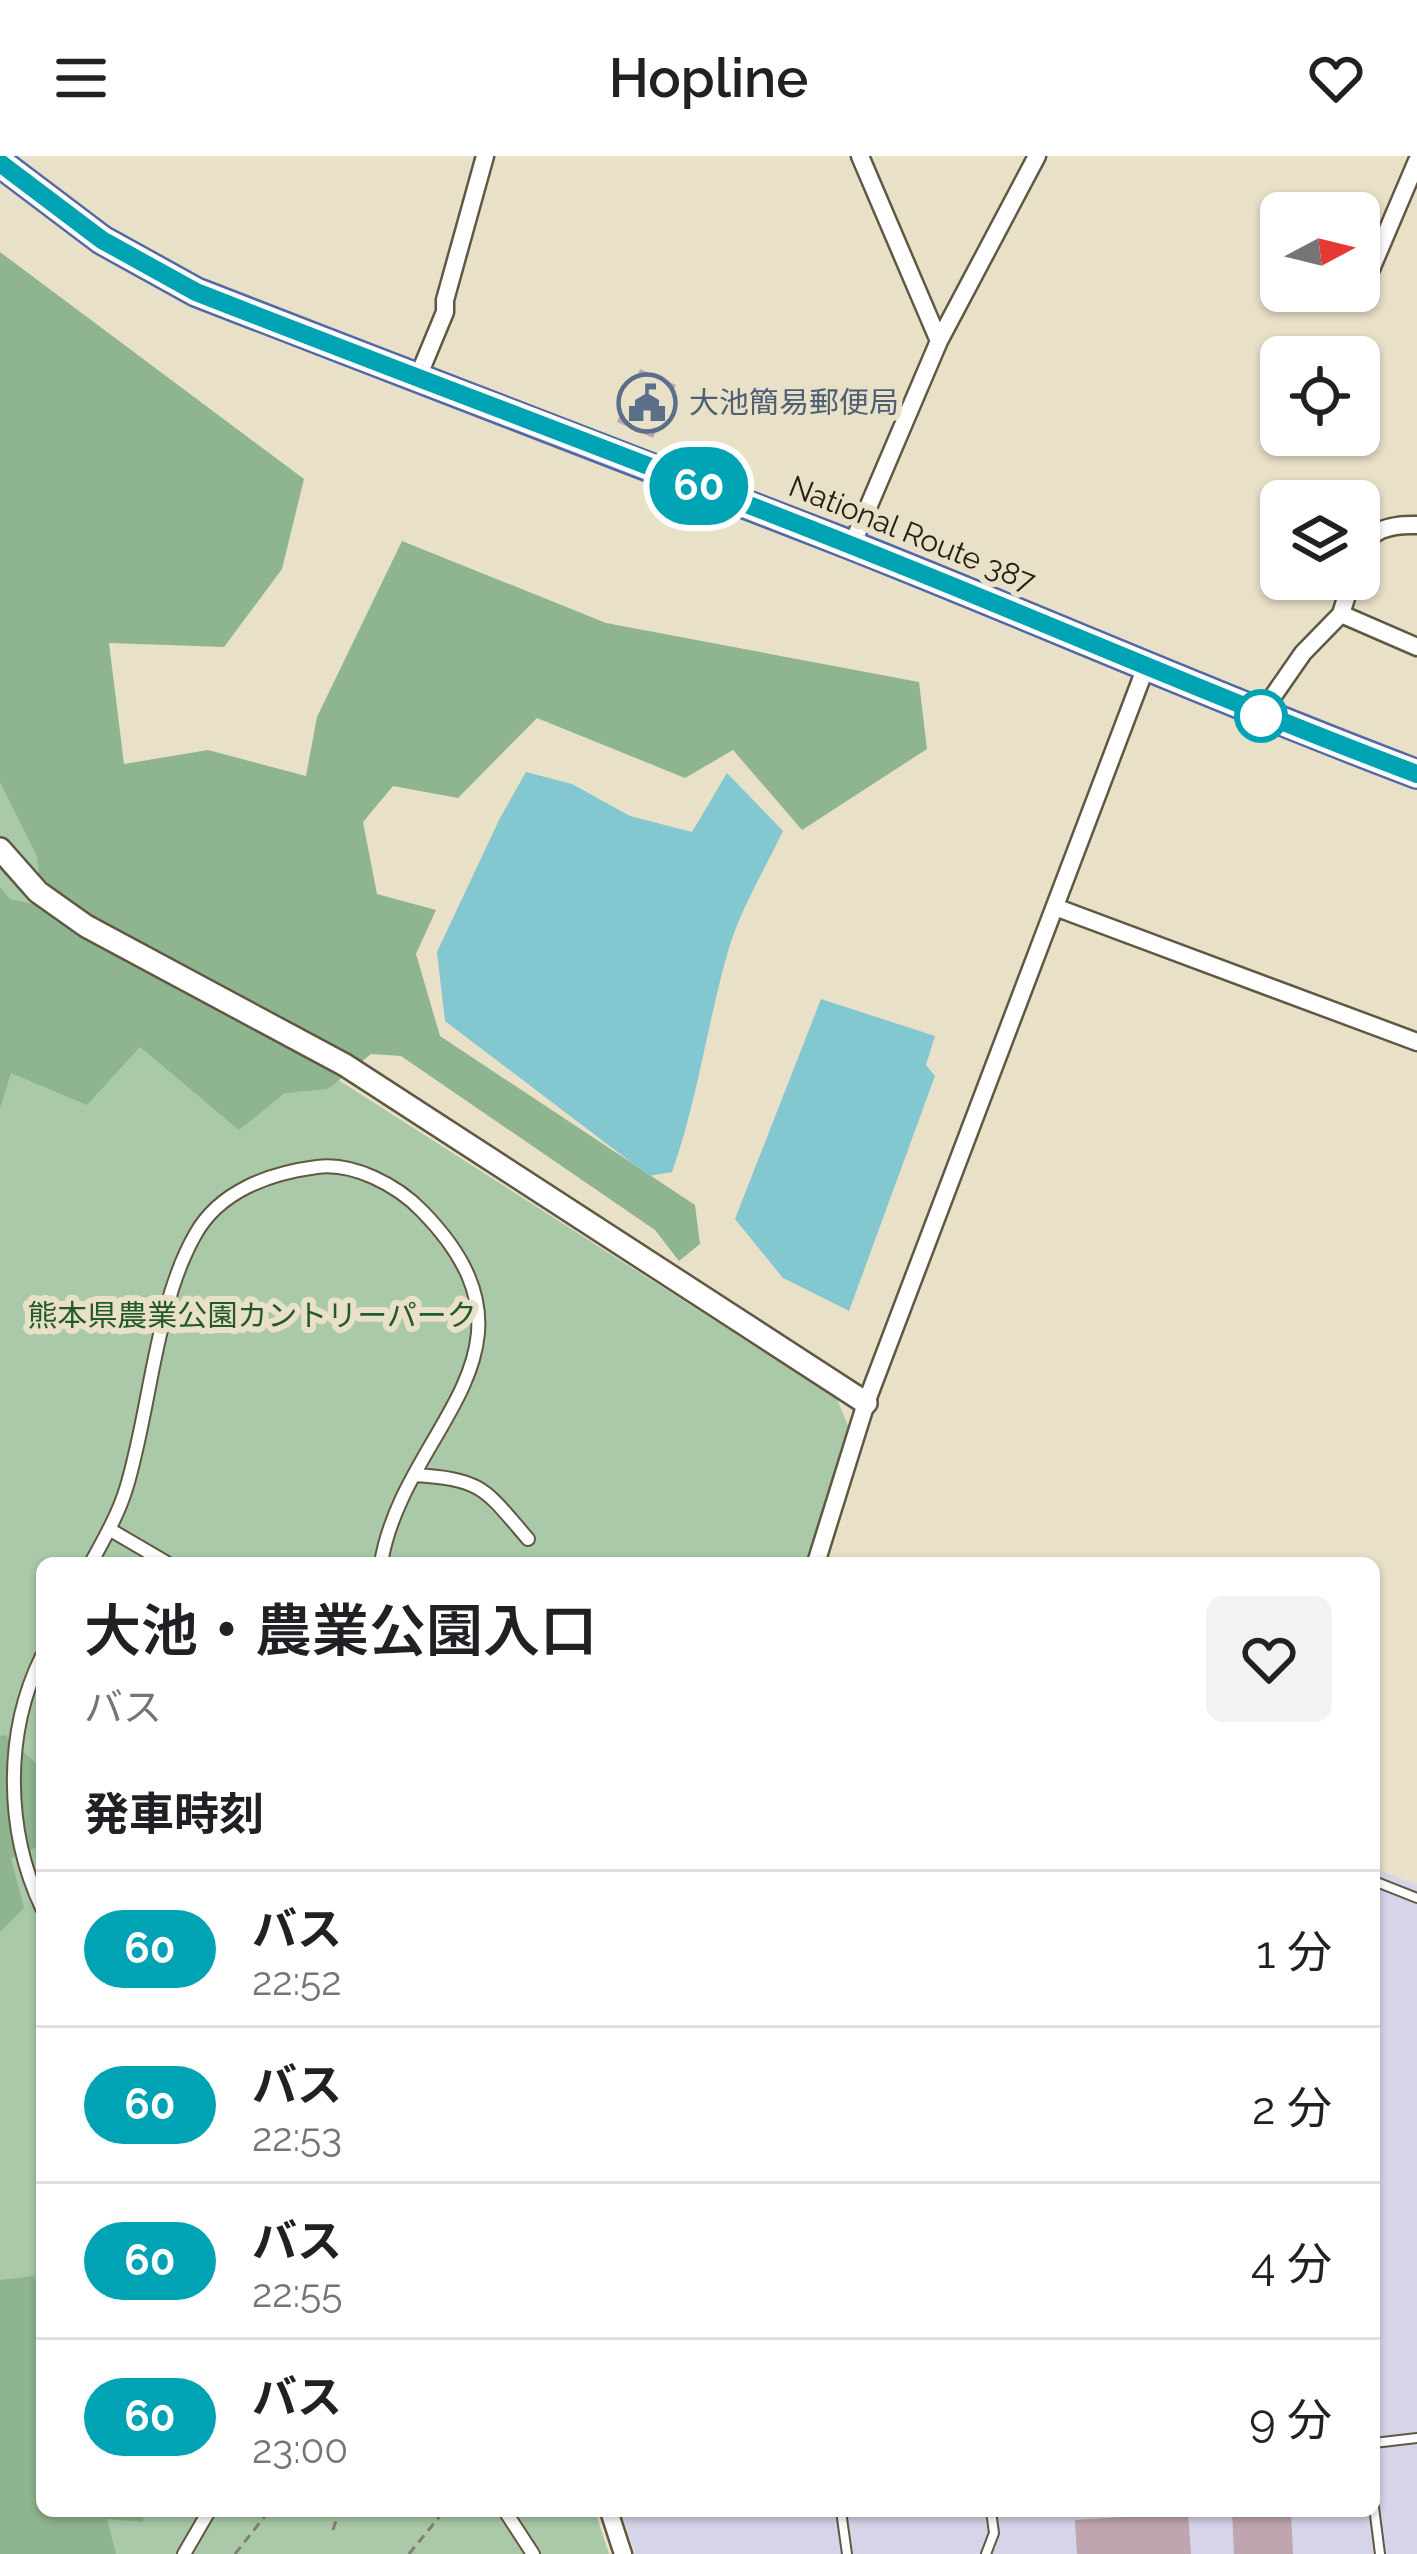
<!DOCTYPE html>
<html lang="ja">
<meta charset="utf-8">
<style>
:root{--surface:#fff;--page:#f2f2f2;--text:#202124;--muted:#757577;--line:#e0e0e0}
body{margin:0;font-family:Raleway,"Noto Sans JP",sans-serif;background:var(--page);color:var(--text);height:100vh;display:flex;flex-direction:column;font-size:45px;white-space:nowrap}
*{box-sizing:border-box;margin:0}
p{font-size:39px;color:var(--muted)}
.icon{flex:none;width:66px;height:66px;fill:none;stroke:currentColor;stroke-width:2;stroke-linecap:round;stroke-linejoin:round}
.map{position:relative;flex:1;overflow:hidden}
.sheet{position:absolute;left:36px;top:1401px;width:1344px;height:960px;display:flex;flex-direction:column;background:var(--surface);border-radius:18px;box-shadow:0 3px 9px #0004}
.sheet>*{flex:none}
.badge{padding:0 24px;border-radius:39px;font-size:42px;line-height:78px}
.needle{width:78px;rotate:83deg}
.buttons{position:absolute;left:1260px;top:36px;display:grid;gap:24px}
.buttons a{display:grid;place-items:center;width:120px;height:120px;border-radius:18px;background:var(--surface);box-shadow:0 3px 9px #0004;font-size:60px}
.map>.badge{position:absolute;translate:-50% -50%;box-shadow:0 0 0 6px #fff}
h2{padding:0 48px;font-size:45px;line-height:108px}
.round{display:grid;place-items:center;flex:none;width:126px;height:126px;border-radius:18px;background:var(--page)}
.head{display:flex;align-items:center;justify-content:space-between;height:204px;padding:0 48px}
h1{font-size:57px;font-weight:600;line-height:90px}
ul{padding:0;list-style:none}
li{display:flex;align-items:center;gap:36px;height:156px;padding:0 48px;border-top:3px solid var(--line)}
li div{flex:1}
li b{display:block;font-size:45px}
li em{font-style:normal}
li .badge{min-width:132px;font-weight:700;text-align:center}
header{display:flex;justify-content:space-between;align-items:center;height:156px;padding:0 48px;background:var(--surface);font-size:54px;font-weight:600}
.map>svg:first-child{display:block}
</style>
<header><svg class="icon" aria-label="menu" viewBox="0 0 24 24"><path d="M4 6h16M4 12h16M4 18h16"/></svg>Hopline<svg class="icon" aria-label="heart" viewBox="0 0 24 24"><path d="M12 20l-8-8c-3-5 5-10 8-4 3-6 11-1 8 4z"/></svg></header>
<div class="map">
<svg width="1417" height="2398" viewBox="0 0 1417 2398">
<rect width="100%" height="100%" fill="#e9e0c8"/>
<!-- education -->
<path fill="#d6d4e9" d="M1374,1712l43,17v669h-782l-14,-43h753z"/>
<!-- green -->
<path fill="#a9c9a9" d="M0,126l88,342 23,333 229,124 497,318 12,29 -44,135h-763v948h553l14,43h-609z"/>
<!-- forest -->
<path fill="#8eb58f" d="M0,96l304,227 -22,90 -58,78 -115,-4 15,121 84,-14 98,26 11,-59 85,-176 204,82 313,59 8,67 -125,81 -69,-80 -48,28 -148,-60 -79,80 -65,-12 -30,36 14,72 59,16 -20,44 24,82 255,169 5,39 -21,17 -24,-31 -254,-174 -30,-2 -43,35 -43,4 -46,37 -99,-83 -53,58 -76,-32 -11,35v-221l10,12 32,7 -5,-50 -37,-74z
M5,1579l37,34v76l-31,13 13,50 -24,24v-196z
M34,2120l8,23v212h102l-1,11 -36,-3 9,35h-116v-274z"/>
<!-- water -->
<path fill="#83c7d1" d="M526,616l46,12 58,32 62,16 35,-59 56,58c-18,38 -42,77 -54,117 -22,75 -31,151 -57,224l-23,4 -204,-155 -8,-69 63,-134z
M821,843l114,37 -9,29 9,11 -86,235 -66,-33 -48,-59z"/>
<!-- building -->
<path fill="#bfa5af" d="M640,213l36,16 -23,53 -36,-16z
M1232,2355h59l2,43h-59z
M1188,2357l3,41h-114l-2,-34z"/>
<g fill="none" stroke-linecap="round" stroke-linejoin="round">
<!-- service casing -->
<g stroke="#605843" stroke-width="12">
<path id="service" d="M1374,1725l43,17
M1374,2287l43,-5
M1374,2351l6,47
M841,2355l6,43
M986,2398l8,-21 -3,-22"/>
</g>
<!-- pedestrian casing -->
<g stroke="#605843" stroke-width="16">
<path id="pedestrian" d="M414,1319c69,4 71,14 114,64
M109,1373l58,34
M91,1407c13,-24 27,-48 35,-74 24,-77 29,-184 69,-254 24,-44 75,-62 122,-68 36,-5 80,18 105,44 138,141 -18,215 -41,352
M42,1500c-38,77 -37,174 0,252
M505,2355l28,43
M184,2398l25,-43"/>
</g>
<!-- minor casing -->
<g stroke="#605843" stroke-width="21">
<path id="minor" d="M860,0l79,185
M1360,139l57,-134
M418,221l27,-65v-12l40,-144
M852,389l87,-204 98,-185
M1359,400c8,-27 32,-32 58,-31
M1341,458l76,33
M1260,559l43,-62 38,-39 11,-35
M1055,751l362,135
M816,1407l50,-160 281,-739
M609,2355l14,43"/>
</g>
<!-- tertiary casing -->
<g stroke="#605843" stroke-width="26">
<path id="tertiary" d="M0,693l38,43 48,34 259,139 521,338"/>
</g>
<!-- trunk casing -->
<g stroke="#5468a4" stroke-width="32">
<path id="trunk" d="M0,7l102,77 94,52c218,85 437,167 655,253 189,75 375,157 566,229"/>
</g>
<!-- path -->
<path stroke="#86806f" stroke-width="3" stroke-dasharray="9 6" stroke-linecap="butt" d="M333,2374l6,-19
M235,2398l34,-43
M409,2398l35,-43"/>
<!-- service -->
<use href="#service" stroke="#fff" stroke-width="8"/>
<!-- pedestrian -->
<use href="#pedestrian" stroke="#fff" stroke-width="12"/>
<!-- minor -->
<use href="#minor" stroke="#fff" stroke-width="16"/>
<!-- tertiary -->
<use href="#tertiary" stroke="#fff" stroke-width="21"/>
<!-- trunk -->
<use href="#trunk" stroke="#8ca6f3" stroke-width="27"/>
</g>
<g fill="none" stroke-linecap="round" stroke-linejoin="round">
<!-- line casing -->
<g stroke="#fff" stroke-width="27">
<path id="line" d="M0,7l102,77 94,52c232,91 466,177 697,270 175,70 348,146 524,212"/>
</g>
<!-- line -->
<use href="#line" stroke="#00a3b4" stroke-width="18"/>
</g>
<!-- icons -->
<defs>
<g id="civic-ring" transform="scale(3)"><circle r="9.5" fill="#e9e0c8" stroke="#5c6f8a" stroke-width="1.5"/><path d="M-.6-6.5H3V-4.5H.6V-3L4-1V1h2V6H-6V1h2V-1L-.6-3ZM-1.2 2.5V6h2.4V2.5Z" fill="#5c6f8a"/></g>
</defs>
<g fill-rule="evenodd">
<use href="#civic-ring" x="647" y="247"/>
</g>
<!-- markers -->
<circle fill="#fff" stroke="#00a3b4" stroke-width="6" cx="1261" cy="560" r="24"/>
<g text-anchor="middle" stroke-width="12" stroke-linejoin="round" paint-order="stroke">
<!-- service labels -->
<g font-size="30" fill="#4e5e75" stroke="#e9e0c8" text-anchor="start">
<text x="689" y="257">大池簡易郵便局</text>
</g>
<!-- street labels -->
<g font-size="30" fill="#232017" stroke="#e9e0c8">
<text transform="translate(912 378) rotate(22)" y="10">National Route 387</text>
</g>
<!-- park labels -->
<g font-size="30" fill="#225b29" stroke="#e9e0c8">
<text x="252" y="1170">熊本県農業公園カントリーパーク</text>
</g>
</g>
</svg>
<div class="buttons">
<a><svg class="needle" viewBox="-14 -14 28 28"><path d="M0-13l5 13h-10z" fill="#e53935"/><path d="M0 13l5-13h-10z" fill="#757577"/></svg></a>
<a><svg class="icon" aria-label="locate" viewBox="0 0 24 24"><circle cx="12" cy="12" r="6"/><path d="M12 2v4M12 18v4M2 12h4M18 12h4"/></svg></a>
<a><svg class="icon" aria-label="layers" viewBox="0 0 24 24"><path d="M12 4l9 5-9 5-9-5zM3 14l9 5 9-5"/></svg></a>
</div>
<b class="badge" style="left:699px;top:330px;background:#00a3b4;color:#fff">60</b>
<section class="sheet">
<div class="head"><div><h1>大池・農業公園入口</h1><p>バス</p></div><a class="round"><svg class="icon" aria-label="heart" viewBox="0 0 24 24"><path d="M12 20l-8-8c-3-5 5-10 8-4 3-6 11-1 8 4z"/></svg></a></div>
<h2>発車時刻</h2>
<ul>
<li><span class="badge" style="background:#00a3b4;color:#fff">60</span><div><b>バス</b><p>22:52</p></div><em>1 分</em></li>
<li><span class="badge" style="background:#00a3b4;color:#fff">60</span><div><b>バス</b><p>22:53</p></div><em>2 分</em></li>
<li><span class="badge" style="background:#00a3b4;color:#fff">60</span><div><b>バス</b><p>22:55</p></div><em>4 分</em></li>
<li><span class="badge" style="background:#00a3b4;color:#fff">60</span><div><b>バス</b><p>23:00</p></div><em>9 分</em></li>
</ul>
</section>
</div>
